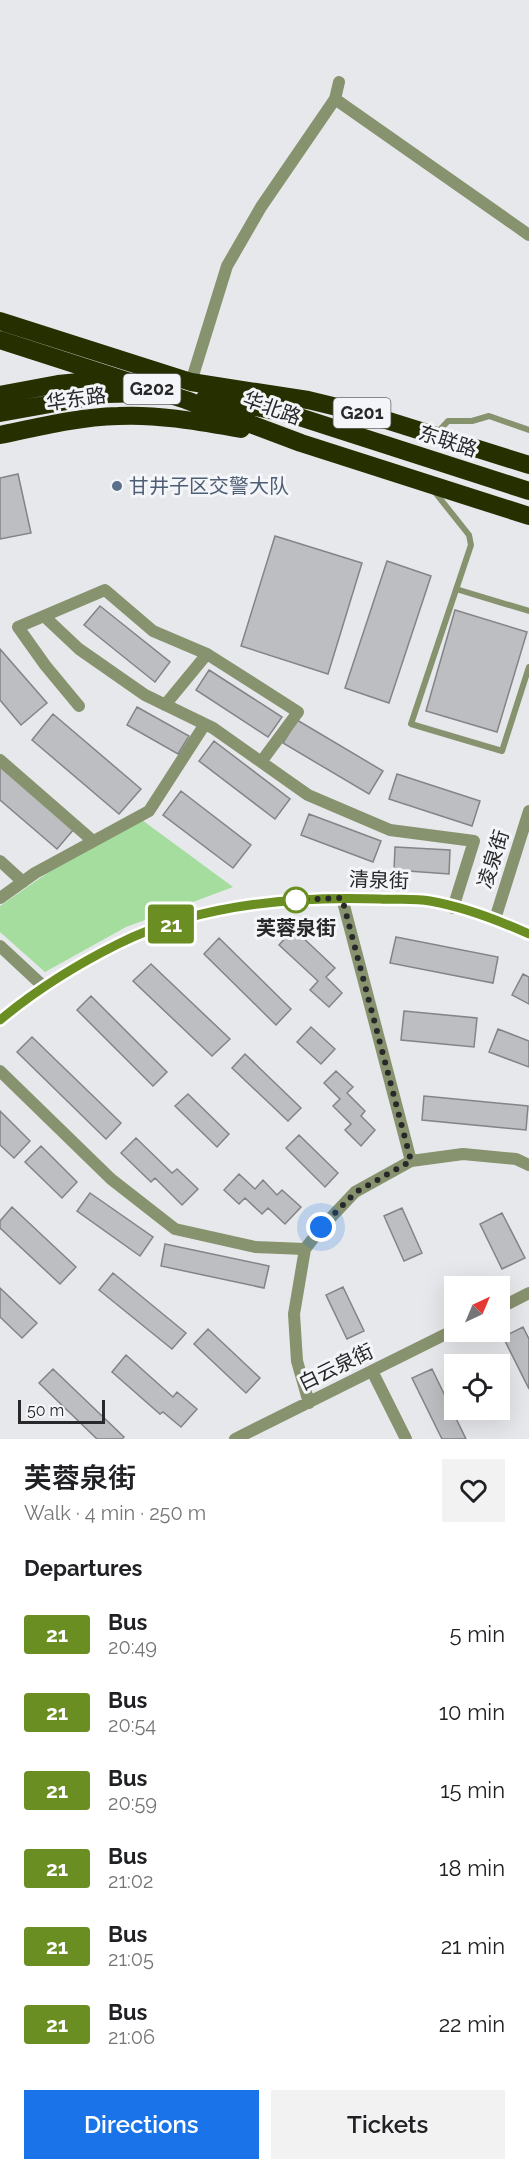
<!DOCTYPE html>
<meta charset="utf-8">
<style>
:root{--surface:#fff;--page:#f2f2f2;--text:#202124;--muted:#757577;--accent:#1a73e8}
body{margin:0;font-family:Raleway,"Noto Sans SC",sans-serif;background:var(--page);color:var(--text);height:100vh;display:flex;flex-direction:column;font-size:22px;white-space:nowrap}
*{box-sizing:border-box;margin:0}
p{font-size:20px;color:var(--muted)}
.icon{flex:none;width:33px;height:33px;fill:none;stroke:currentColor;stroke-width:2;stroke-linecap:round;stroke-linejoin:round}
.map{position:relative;height:1439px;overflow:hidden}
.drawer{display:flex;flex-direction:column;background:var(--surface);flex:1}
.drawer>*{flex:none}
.badge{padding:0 12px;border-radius:4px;font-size:21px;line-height:39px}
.needle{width:39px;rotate:44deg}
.controls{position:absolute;left:444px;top:1276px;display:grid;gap:12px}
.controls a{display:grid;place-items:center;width:66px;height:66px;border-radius:0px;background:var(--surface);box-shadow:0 6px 24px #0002;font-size:30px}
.scale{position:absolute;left:18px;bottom:15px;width:87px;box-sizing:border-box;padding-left:6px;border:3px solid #28282a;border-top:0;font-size:16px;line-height:21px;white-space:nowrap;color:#28282a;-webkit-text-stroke:4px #f4f5f8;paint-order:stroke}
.you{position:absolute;width:30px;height:30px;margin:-15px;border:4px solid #fff;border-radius:50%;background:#1a73e8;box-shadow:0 0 0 9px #1a73e833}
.map>.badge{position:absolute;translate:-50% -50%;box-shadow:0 0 0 3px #fff}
h2{padding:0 24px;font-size:22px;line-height:54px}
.round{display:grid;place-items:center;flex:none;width:63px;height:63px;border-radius:0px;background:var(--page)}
.summary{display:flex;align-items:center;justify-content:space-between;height:102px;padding:0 24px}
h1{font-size:28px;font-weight:600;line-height:45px}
.action{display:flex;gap:12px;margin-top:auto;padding:12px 24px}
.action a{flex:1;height:69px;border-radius:0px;background:var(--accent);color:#fff;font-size:24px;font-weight:600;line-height:69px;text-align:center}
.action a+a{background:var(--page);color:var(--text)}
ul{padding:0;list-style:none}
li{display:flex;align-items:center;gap:18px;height:78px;padding:0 24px}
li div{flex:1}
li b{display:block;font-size:22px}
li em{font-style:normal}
li .badge{min-width:66px;font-weight:700;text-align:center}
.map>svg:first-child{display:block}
</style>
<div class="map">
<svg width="529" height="1439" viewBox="0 0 529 1439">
<rect width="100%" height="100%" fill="#e7e8eb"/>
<!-- green -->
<path fill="#a4dd9e" d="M142,820l91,67 -107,40 -81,45 -45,-40v-26l49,-34z"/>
<!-- building -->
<path fill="#bdbec1" stroke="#838487" stroke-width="1.5" d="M18,474l13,59 -31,6v-61z
M275,536l87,27 -34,111 -87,-28z
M387,561l44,15 -42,127 -44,-15z
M100,606l70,56 -15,20 -71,-57z
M455,610l72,22 -30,100 -71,-21z
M0,649l47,54 -26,22 -21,-25z
M209,670l73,47 -14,20 -72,-47z
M137,707l52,29 -11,18 -51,-29z
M53,714l88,75 -22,25 -87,-74z
M297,720l86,51 -14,23 -86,-51z
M214,741l76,58 -15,20 -76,-58z
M0,766l74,63 -17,20 -57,-49z
M397,774l83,27 -8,25 -83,-27z
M181,791l70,54 -18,23 -70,-53z
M309,814l72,27 -8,21 -72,-27z
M395,847l55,3 -1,24 -55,-4z
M298,933l37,35 -9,9 16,16 -13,14 -19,-17 8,-9 -39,-36 9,-10 4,4z
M396,937l102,20 -5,26 -103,-20z
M219,938l72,71 -15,16 -72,-71z
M151,964l79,75 -18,17 -79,-75z
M523,974l6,3v27l-17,-9z
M91,996l76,76 -14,14 -76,-76z
M404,1011l73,7 -3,29 -73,-7z
M311,1027l24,22 -14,15 -24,-22z
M498,1029l31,12v26l-40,-15z
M32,1037l89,86 -15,16 -89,-87z
M245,1054l56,54 -13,13 -56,-53z
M336,1071l17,16 -6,6 18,18 -4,5 14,14 -14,16 -16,-16 6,-6 -18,-18 7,-7 -16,-16z
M188,1094l41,40 -12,13 -42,-41z
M424,1096l104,10 -2,24 -104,-10z
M0,1111l30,30 -16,17 -14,-13z
M299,1135l39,38 -13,14 -39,-39z
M136,1138l36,35 5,-4 21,20 -16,16 -27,-27 -4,4 -30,-29z
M41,1146l36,36 -15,16 -37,-36z
M239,1174l16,15 8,-9 14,15 5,-5 19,17 -16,17 -17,-16 -6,6 -17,-16 -6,6 -15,-14z
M90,1193l63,44 -13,19 -63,-45z
M12,1207l64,60 -16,17 -60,-56v-7z
M402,1208l20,45 -18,8 -20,-45z
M502,1213l23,45 -23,11 -22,-45z
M165,1244l104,22 -5,22 -103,-22z
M113,1273l73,60 -14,16 -73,-59z
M343,1287l21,44 -17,8 -21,-44z
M0,1288l37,35 -15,15 -22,-21z
M523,1327l6,12v50l-26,-52z
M208,1329l52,49 -14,15 -52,-49z
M126,1355l47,42 4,-5 20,17 -16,18 -18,-15 -3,2 -48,-42z
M53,1369l71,68 -2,2h-25l-58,-56z
M432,1369l34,70h-24l-30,-61z"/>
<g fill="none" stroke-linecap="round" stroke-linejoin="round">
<!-- lane -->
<path stroke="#87926e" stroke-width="6" d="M436,434l12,-13h24l17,-5 40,14
M434,491l35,44 2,10 -60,179 91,27 27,-84
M456,589l73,22"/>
<!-- street -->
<path stroke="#87926e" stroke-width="12" d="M335,99l194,136
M191,382l36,-116 34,-59 74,-108 4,-17
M45,617l34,32 66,46 68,33 95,67 82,35 84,11 -21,67
M165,705l42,-51
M79,706l-34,-41 -27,-38 87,-37 48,41 54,23 91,58 -37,50
M0,760l93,81
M0,861l23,21
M0,898l35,-25 114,-62 56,-87
M342,898l69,263
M495,919l34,-108
M0,946l43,40
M0,1071l111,108 64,50 80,18 50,2
M500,1308l29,-15
M372,1371l34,68
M309,1403l-12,-42 -3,-47 11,-65 17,-22 33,-35 56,-31 52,-7 53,5 13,6
M235,1439l219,-109"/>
<!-- secondary -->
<path stroke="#5a6831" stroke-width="12" d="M0,1020c36,-30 76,-55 118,-76 80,-40 175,-48 262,-45 16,1 34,-1 50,2 34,6 68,19 99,33"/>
<!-- highway -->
<path stroke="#252f00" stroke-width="18" d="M0,321l191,61 117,18 62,15 159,50
M0,340l186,60 115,43 228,73
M0,395l58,-11 53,-5
M206,396l87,19 236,76
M0,413l106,-19 45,-1
M0,435c38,-8 78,-18 118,-19 41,-2 83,6 123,13"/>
</g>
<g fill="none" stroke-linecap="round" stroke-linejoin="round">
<!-- line casing -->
<g stroke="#fff" stroke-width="14">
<path id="line" d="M0,1020c36,-30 76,-55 118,-76 80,-40 175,-48 262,-45 16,1 34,-1 50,2 34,6 68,19 99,33"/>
</g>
<!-- line -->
<use href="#line" stroke="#6b8e23" stroke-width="9"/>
<!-- walk -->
<path stroke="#28282a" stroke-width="6" stroke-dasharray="0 10.8" d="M296,900l46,-2 69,263 -55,31 -35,35"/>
</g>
<!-- markers -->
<circle fill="#5c6f8a" stroke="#f4f5f8" stroke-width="2" cx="117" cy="486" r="6"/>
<circle fill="#fff" stroke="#6b8e23" stroke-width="3" cx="296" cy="900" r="12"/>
<g text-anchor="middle" stroke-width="6" stroke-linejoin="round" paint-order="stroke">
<!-- shield labels -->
<g fill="#f4f5f8" stroke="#656668" stroke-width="1.5">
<rect x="123.5" y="374" width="57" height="30" rx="4.5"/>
<rect x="333.5" y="398" width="57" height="30" rx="4.5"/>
</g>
<g font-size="18" font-weight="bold" fill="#28282a">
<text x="152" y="395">G202</text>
<text x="362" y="419">G201</text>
</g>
<!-- street labels -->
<g font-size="20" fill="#28282a" stroke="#f4f5f8">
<text transform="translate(76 399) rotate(-8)" y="7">华东路</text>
<text transform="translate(272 408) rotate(20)" y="7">华北路</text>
<text transform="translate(448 441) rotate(18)" y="7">东联路</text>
<text transform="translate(493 859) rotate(-72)" y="7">凌泉街</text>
<text transform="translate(379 880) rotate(2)" y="7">清泉街</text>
<text transform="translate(336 1367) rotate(-26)" y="7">白云泉街</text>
</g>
<!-- service labels -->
<g font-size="20" fill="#4e5e75" stroke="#f4f5f8" text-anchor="start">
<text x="129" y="493">甘井子区交警大队</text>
</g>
<!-- stop labels -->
<g font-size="20" font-weight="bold" fill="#28282a" stroke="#f4f5f8">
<text x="296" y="935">芙蓉泉街</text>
</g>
</g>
</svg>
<div class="controls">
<a><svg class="needle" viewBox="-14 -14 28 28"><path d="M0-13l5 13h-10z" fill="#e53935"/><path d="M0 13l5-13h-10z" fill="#757577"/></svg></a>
<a><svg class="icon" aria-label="locate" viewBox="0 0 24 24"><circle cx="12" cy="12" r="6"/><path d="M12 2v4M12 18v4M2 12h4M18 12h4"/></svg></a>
</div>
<div class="scale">50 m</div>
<div class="you" style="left:321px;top:1227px"></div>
<b class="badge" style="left:171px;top:924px;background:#6b8e23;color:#fff">21</b>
</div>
<section class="drawer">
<div class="summary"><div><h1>芙蓉泉街</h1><p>Walk · 4 min · 250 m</p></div><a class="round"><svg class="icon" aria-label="heart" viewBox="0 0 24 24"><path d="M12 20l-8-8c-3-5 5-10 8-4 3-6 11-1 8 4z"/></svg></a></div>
<h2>Departures</h2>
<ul>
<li><span class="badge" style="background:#6b8e23;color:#fff">21</span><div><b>Bus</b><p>20:49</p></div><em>5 min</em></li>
<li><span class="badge" style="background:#6b8e23;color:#fff">21</span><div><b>Bus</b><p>20:54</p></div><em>10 min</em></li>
<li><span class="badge" style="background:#6b8e23;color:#fff">21</span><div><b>Bus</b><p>20:59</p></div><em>15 min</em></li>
<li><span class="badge" style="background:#6b8e23;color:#fff">21</span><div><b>Bus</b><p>21:02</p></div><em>18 min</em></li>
<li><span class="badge" style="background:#6b8e23;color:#fff">21</span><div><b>Bus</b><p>21:05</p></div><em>21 min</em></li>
<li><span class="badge" style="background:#6b8e23;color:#fff">21</span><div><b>Bus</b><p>21:06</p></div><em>22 min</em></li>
</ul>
<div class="action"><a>Directions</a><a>Tickets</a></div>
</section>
